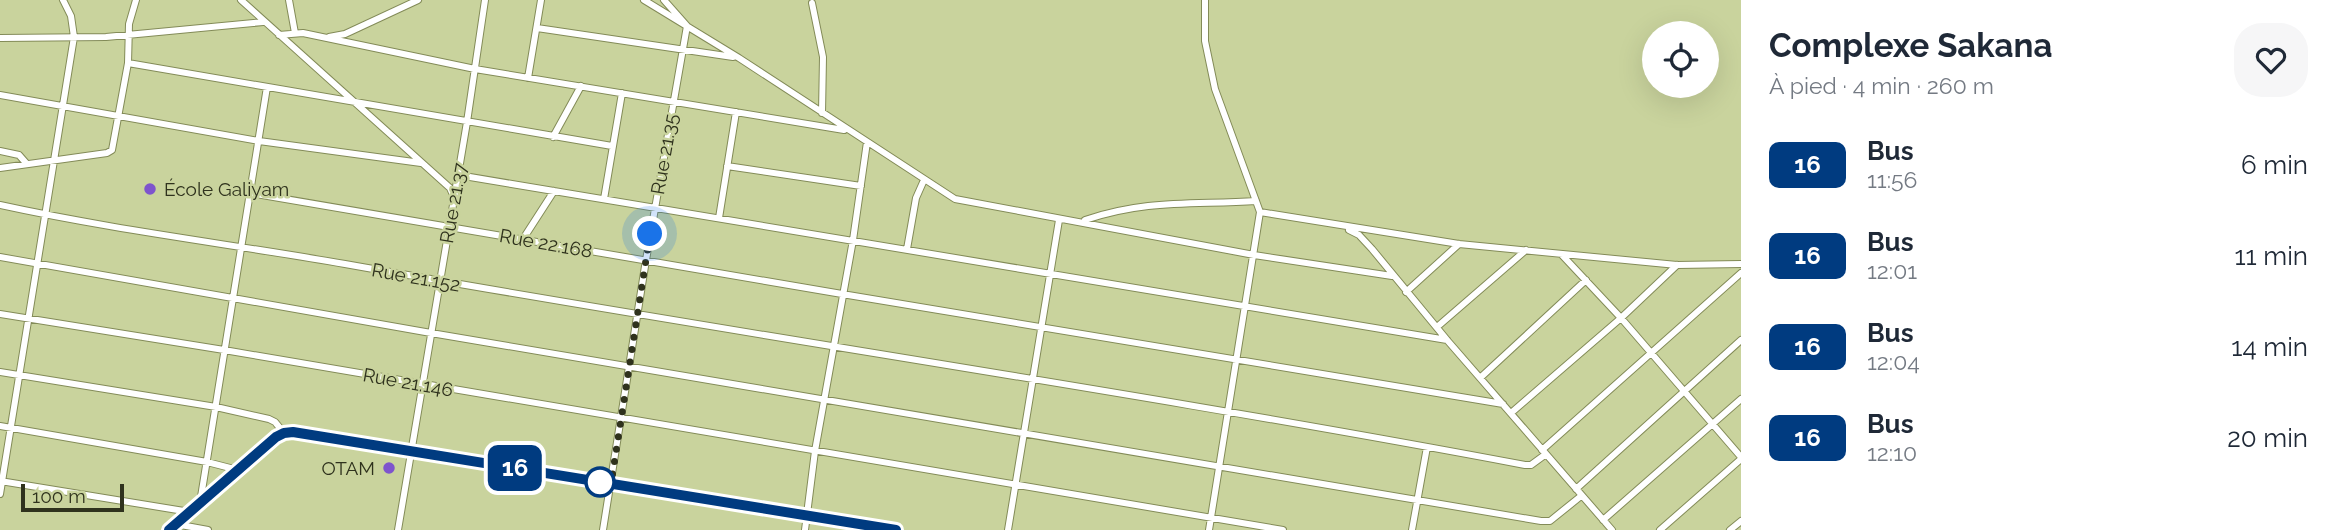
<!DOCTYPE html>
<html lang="fr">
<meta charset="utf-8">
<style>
:root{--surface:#fff;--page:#f6f6f7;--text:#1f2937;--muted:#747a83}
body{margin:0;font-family:Raleway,sans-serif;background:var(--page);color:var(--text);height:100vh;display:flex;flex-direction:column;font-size:26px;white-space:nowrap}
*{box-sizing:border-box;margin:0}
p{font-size:23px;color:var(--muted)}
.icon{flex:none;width:38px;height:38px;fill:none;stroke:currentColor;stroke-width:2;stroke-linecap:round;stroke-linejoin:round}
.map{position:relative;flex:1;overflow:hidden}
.sheet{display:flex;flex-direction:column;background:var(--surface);width:595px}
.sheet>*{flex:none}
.badge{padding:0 14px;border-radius:10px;font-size:24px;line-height:46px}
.tools{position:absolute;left:1642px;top:21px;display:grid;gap:14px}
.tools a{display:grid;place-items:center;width:77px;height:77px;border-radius:50%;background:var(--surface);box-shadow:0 7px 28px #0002;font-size:35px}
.scale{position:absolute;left:21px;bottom:18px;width:103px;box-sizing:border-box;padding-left:7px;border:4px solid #2f321d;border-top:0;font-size:19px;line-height:24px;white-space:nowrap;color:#2f321d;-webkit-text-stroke:5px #c9d39d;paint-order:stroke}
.you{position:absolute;width:35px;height:35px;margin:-18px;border:5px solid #fff;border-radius:50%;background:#1a73e8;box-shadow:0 0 0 10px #1a73e833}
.map>.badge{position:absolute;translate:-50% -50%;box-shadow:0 0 0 4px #fff}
.round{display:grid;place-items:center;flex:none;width:74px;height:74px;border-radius:28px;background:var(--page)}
.overview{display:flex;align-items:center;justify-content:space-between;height:119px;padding:0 28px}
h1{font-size:33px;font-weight:700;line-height:52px}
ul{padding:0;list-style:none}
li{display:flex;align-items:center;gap:21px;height:91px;padding:0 28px}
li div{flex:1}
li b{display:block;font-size:26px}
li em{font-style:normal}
li .badge{min-width:77px;font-weight:700;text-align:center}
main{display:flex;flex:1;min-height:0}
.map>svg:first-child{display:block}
</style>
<main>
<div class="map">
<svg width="1741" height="530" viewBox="0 0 1741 530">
<rect width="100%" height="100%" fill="#c9d39d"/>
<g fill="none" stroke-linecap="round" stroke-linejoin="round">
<!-- street casing -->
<g stroke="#838b58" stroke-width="8">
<path id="street" d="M241,0l209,188 3,7
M289,0l6,33
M644,0l95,58 216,141 299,56 138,21
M1205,0v41l10,48 45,123 -51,318
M812,3l11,54 -1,56
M537,28l196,29
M279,35l24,-2 172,36 369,61
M329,37l16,-3 73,-34
M0,38l106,-1 157,-15
M128,63l484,83
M528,78l13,-78
M0,95l259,46 162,22
M553,137l28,-51
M0,151l19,4 7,8
M727,166l134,20
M0,168l107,-15 5,-3 16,-87 1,-39 7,-24
M458,175l989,165
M250,193l592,101 661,110
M604,199l18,-106
M0,205c114,25 230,39 345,59 393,70 788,127 1180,201h6l15,-11
M1260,212l199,32 218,21 64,-1
M719,218l17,-106
M1085,220c61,-21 109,-15 171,-19
M1349,230l10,5 13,14 75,91 165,190
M523,239l31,-48
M907,249l9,-51 8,-18
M1562,255l59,63 120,139
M0,257l431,76 1110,188h9l31,-25
M1406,292l53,-48
M0,314l224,36 1059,180
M1437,327l89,-77
M0,372l216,35 53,12 6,3 9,11
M1480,378l106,-98
M1511,413l110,-95 56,-53
M0,426l207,36 31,8
M1542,450l199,-177
M0,481l190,31
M1576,489l165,-149
M0,494l74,-457 -3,-21 -8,-16
M200,503l67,-416
M1603,520l138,-121
M175,524l33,6
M398,530l69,-408 18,-122
M603,530l43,-270 41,-234 -23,-26
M805,530l10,-79 38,-211 14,-98
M1008,530l51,-310
M1412,530l15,-83
M1660,530l81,-71
M1730,530l11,-9"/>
</g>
<!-- secondary casing -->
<g stroke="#838b58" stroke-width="10">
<path id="secondary" d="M169,530l107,-93 8,-4 9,-1 603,98"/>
</g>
<!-- street -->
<use href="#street" stroke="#fff" stroke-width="6"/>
<!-- secondary -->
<use href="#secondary" stroke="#fff" stroke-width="9"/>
</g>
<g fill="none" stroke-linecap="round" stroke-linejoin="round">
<!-- line casing -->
<g stroke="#fff" stroke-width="16">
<path id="line" d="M169,530l107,-93 8,-4 9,-1 603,98"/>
</g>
<!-- line -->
<use href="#line" stroke="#003b80" stroke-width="10"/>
<!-- walk -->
<path stroke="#2f321d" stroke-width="7" stroke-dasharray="0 12.6" d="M600,482h-2l13,2 39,-250"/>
</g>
<!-- markers -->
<g fill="#7e54cd" stroke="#c9d39d" stroke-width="2.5">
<circle cx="150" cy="189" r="7"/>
<circle cx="389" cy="468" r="7"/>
</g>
<circle fill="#fff" stroke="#003b80" stroke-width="3.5" cx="600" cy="482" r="14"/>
<g text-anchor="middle" stroke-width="5" stroke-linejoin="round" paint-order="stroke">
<!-- street labels -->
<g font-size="19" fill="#2f321d" stroke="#c9d39d">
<text transform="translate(664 154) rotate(-80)" y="7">Rue 21.35</text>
<text transform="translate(453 203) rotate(-80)" y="7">Rue 21.37</text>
<text transform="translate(546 243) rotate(10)" y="7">Rue 22.168</text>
<text transform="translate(416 277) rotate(10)" y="7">Rue 21.152</text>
<text transform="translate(408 382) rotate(10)" y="7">Rue 21.146</text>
</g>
<!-- poi labels -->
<g font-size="19" fill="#2f321d" stroke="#c9d39d" text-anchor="start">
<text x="164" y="196">École Galiyam</text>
<text x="375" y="475" text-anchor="end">OTAM</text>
</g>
</g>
</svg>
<div class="tools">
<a><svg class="icon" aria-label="locate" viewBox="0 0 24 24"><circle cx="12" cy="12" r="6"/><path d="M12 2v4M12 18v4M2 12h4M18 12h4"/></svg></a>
</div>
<div class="scale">100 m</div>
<div class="you" style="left:650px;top:234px"></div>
<b class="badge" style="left:515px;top:468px;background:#003b80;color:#fff">16</b>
</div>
<section class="sheet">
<div class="overview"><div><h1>Complexe Sakana</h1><p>À pied · 4 min · 260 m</p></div><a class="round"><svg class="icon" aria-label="heart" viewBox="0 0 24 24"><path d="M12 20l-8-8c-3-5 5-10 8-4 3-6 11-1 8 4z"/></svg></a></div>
<ul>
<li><span class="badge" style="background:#003b80;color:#fff">16</span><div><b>Bus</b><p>11:56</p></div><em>6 min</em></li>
<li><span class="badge" style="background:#003b80;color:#fff">16</span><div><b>Bus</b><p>12:01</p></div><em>11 min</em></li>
<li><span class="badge" style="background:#003b80;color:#fff">16</span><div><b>Bus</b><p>12:04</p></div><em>14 min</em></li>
<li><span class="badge" style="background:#003b80;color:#fff">16</span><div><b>Bus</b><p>12:10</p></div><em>20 min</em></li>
</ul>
</section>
</main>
